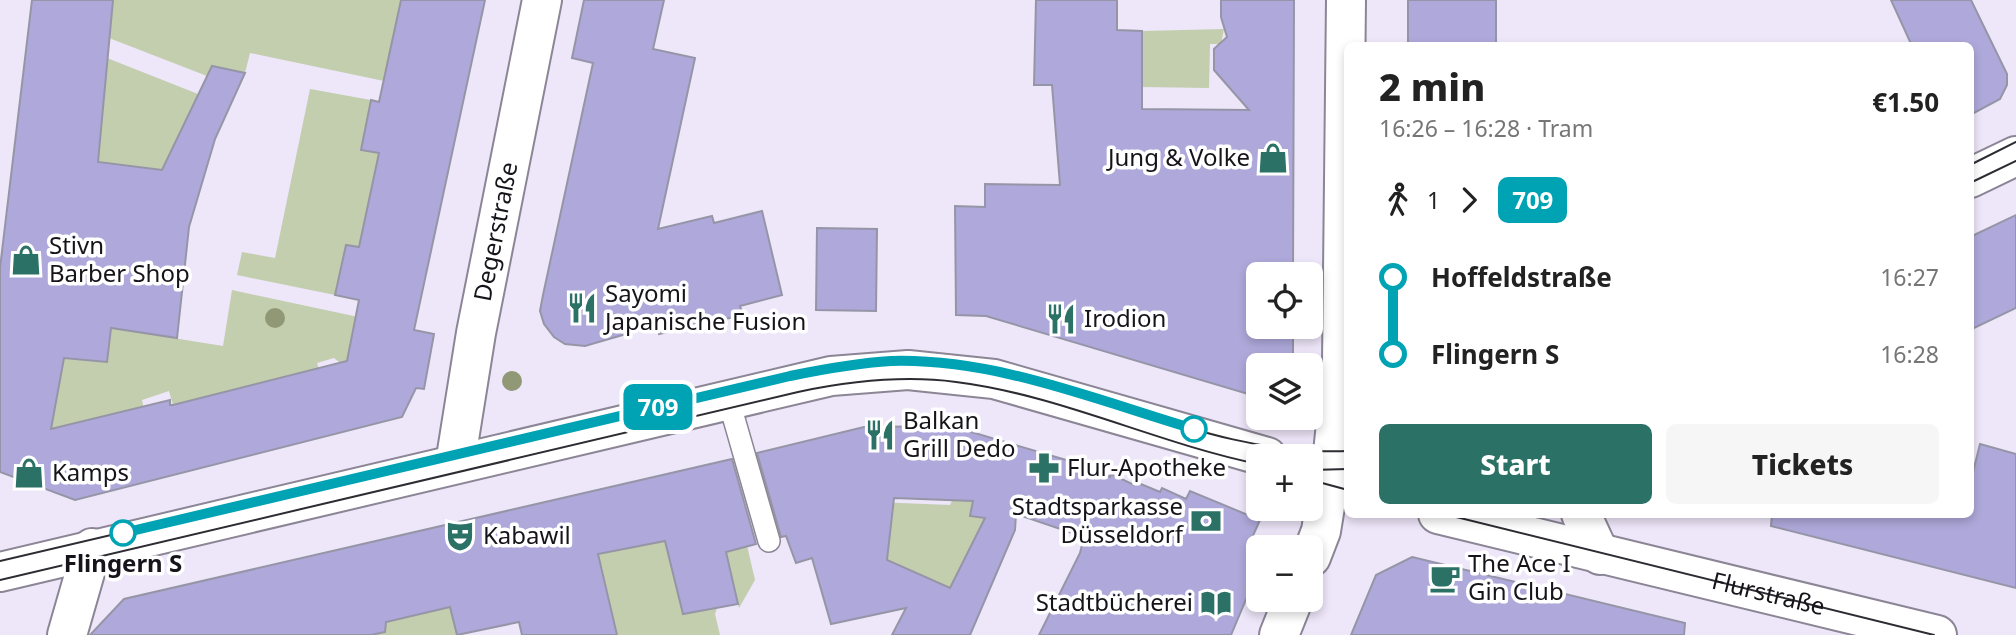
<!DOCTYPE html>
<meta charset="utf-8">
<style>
:root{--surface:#fff;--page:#f6f6f6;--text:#222;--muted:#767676;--accent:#2c7165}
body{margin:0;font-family:"Noto Sans",sans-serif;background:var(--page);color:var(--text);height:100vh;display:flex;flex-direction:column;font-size:26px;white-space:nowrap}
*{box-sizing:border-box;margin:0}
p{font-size:23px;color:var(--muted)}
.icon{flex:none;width:38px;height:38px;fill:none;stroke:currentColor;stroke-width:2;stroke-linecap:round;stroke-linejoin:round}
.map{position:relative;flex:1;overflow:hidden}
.sheet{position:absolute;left:1344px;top:42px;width:630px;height:476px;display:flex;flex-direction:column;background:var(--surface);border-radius:10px;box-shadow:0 4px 10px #0003}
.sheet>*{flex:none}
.badge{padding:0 14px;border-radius:10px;font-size:24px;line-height:46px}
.controls{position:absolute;left:1246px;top:262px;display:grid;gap:14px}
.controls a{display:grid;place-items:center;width:77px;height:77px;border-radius:10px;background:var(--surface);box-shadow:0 4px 10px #0003;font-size:35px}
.map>.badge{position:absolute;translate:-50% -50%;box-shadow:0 0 0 4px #fff}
.legs{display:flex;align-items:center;gap:10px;height:77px;padding:0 35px;font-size:23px}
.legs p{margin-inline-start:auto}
.headline{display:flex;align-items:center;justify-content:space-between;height:119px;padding:0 35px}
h1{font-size:38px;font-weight:800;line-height:52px}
.cta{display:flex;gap:14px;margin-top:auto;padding:14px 35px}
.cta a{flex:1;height:80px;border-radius:10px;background:var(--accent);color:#fff;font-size:28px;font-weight:800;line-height:80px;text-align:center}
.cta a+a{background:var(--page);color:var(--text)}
ul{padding:0 35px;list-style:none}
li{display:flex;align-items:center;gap:24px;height:77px;font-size:26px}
li i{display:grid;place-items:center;width:10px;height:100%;margin:0 9px;background:currentColor}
li i::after{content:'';width:18px;height:18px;margin:-9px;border:5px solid;border-radius:50%;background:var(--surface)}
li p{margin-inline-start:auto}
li:first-child i{background:linear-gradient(#0000 50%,currentColor 0)}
li:last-child i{background:linear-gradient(currentColor 50%,#0000 0)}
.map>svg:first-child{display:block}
</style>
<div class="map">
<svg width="2016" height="635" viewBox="0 0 2016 635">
<rect width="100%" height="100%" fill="#eee6f9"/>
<!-- green -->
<path fill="#c3ceaf" d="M113,0h288l-17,81 -134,-28 -5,20 -33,-7 -5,10 -98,-38z
M1224,29l-3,15h-11l-1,44 -67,-1v-56z
M107,58l91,36 -36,76 -77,-9z
M310,89l61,11 -10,49 18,4 -20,94 -13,-2 -11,50 -98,-20 5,-23 33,6z
M232,290l131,28 -11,17 -5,24 8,2 -11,5 -10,-8 -17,5 2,6 -146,36 -4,-14 -27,9 3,14 -54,21 -47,-6 1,-39 15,-8 2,-12 -12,-13 57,4 7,-57 28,29 81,13z
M960,483l2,8 -3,11 7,-11 10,-7 -6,32 15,2 -51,104 -49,-47 3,-21 -12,-52 74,3z
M742,524l13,56 -16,28 -19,-79z
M679,538l-7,29 11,46 34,-5 -2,6 5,21h-103l-15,-67 -14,-5 -2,-6z
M450,607l7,28h-86l14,-3 2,-20z"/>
<!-- building -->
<path fill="#aea9da" stroke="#9695a7" stroke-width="2" fill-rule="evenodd" d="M32,0h81l-15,162 64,8 50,-104 33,7 -30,66 -26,88 -12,111 -66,-10 -4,34 -43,-4 -13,71 119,-29v5h3l174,-44 12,-61 -24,-5 11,-50 13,2 20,-94 -18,-3 10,-50 8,2 22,-102h84l-71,330 20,4 -10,55 -8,-1 -14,29 -327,83 -75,-28v-204z
M584,0h80l-11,49 42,9 -37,171 54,-13 2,7 48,-12 20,84 -42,11 3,9 -84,19 -2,-9 -72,21 -20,-2 -11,-7 -10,-13 -4,-13 3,-16 50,-232 -21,-5z
M1036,0h81v30l25,1v78l107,1 -35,-40v-21l13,-12 -6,-20v-17h73l-1,275h-35v52h35v39h-35v31l-272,-81 -30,-1 -1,-109 30,1v-23l75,1 -8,-100h-18z
M1408,0h88v46h-88z
M1891,0h80l36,74v11l-7,14 -30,16v-69h-58z
M2016,215v93l-46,22v-93z
M817,228l60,1 -1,82 -60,-1z
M951,426l139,41 20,10 1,-3 23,11 2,-3 24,10 2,-4 24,11 4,-8 70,29 -13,29 11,5v17l-27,64h-192l41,-82 4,-16 -68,-23 -1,16 -45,105h-78l14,-27 -75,16 -19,-66 -16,5 -10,-27 -5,1 -24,-84 107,-26zM894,498l79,3 -3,15 15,2 -35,70 -63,-28z
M1980,444l36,10v134l-245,-62 1,-12h198v-30z
M732,459l24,85 -30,8 12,52 -55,10 -18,-73 -67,13 19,81h-95l-3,-13 -62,13 -7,-28 -64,15 -1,10 -14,3h-281l34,-36z
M1412,557l273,66 -1,12h-333l25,-60z"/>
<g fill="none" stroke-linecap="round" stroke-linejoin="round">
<!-- service casing -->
<g stroke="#8b8595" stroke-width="24">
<path id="service" d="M728,398l41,143"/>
</g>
<!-- minor casing -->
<g stroke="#8b8595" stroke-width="42">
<g id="minor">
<path d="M1332,463l10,-100 4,-363"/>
<path id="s1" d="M455,464l21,-131 66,-333"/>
<path id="s2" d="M1438,514l499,121"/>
<path d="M1581,514l19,41"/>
<path d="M67,635l25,-87"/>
</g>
</g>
<!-- tertiary casing -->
<g stroke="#8b8595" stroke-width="42">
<path id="tertiary" d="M1970,178l46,-22
M1311,557l10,-26 11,-68
M0,572l831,-196 77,-6 86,9 273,78
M1279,635l14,-35"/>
</g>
<!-- service -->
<use href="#service" stroke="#fff" stroke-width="21"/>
<!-- minor -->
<use href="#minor" stroke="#fff" stroke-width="38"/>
<!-- tertiary -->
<use href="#tertiary" stroke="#fff" stroke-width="38"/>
<!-- tram -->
<path stroke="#2e2c33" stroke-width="2" d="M1970,165l46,-23
M1970,183l46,-22
M1311,470l37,-1
M1311,480l37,10
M1444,514l490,121
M0,561l790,-185c64,-13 126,-18 191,-7 124,21 238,88 367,82
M0,580l798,-188c52,-11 105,-17 158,-10 104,13 200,61 302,82"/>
</g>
<!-- trees -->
<g fill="#919876">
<circle cx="275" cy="318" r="10"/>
<circle cx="512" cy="381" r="10"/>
</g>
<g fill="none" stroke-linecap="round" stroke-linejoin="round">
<!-- line-1 casing -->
<g stroke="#fff" stroke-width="16">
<path id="line-1" d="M123,533l667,-157c34,-7 67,-13 101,-15 104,-3 205,39 303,68"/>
</g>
<!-- line-1 -->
<use href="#line-1" stroke="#00a3b4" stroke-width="10"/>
</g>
<!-- icons -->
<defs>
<g id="shop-bare" transform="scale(2.415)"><path d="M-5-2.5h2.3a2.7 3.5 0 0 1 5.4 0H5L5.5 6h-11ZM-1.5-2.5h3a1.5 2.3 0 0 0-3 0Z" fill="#2c7165" stroke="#fff" stroke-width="2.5" paint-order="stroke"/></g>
<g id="restaurant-bare" transform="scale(2.415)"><path d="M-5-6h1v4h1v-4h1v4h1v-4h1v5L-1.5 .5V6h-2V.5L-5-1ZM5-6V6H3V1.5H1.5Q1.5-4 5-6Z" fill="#2c7165" stroke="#fff" stroke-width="2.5" paint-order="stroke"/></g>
<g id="pharmacy-bare" transform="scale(2.415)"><path d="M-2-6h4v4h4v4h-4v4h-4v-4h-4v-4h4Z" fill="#2c7165" stroke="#fff" stroke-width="2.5" paint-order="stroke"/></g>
<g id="bank-bare" transform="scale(2.415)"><path d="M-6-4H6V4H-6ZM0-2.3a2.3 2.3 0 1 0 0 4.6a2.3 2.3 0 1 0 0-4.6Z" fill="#2c7165" stroke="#fff" stroke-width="2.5" paint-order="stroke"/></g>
<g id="theatre-bare" transform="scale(2.415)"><path d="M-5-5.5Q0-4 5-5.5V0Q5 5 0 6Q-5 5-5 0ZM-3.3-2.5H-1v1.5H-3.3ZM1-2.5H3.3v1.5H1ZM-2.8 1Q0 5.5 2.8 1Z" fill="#2c7165" stroke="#fff" stroke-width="2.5" paint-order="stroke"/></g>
<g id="cafe-bare" transform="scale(2.415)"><path d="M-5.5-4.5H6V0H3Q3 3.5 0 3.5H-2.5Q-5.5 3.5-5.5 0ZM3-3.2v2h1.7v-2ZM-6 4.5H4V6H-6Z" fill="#2c7165" stroke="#fff" stroke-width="2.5" paint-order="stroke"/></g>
<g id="library-bare" transform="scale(2.415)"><path d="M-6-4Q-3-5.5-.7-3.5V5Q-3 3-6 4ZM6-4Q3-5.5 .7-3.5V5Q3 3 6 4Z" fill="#2c7165" stroke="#fff" stroke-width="2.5" paint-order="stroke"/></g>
</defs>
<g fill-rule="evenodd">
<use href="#shop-bare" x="1273" y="158"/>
<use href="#shop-bare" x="26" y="260"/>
<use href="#restaurant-bare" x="582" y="308"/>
<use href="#restaurant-bare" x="1061" y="319"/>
<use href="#restaurant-bare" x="880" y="435"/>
<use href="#pharmacy-bare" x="1044" y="468"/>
<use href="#shop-bare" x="29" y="473"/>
<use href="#bank-bare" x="1206" y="521"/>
<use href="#theatre-bare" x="460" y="536"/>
<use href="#cafe-bare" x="1445" y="578"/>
<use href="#library-bare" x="1216" y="603"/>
</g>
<!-- markers -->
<g fill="#fff" stroke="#00a3b4" stroke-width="3.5">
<circle cx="1194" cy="429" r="12"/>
<circle cx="123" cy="533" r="12"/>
</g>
<g text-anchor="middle" stroke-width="7" stroke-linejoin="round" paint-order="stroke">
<!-- poi labels -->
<g font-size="24" fill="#16141a" stroke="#fff" text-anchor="start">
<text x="1250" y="166" text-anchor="end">Jung &amp; Volke</text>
<text x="49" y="254">Stivn<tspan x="49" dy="28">Barber Shop</tspan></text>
<text x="605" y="302">Sayomi<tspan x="605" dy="28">Japanische Fusion</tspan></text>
<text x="1084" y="327">Irodion</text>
<text x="903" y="429">Balkan<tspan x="903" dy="28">Grill Dedo</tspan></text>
<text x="1067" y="476">Flur-Apotheke</text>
<text x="52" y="481">Kamps</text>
<text x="1183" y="515" text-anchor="end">Stadtsparkasse<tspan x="1183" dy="28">Düsseldorf</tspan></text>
<text x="483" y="544">Kabawil</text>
<text x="1468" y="572">The Ace I<tspan x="1468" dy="28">Gin Club</tspan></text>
<text x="1193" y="611" text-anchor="end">Stadtbücherei</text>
</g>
<!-- street labels -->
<g font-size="24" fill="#16141a" stroke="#fff">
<text dy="8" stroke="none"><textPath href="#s1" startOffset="236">Degerstraße</textPath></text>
<text dy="8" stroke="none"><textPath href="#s2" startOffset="340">Flurstraße</textPath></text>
</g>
<!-- stop labels -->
<g font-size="24" font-weight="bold" fill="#16141a" stroke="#fff">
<text x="123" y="572">Flingern S</text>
</g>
</g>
</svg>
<div class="controls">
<a><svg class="icon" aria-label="locate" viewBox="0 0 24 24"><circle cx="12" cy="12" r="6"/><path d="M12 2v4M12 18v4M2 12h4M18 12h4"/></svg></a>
<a><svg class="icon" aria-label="layers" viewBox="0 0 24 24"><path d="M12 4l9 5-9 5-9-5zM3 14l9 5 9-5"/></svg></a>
<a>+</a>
<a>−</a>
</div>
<b class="badge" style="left:658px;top:407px;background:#00a3b4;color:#fff">709</b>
<section class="sheet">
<div class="headline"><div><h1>2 min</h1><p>16:26 – 16:28 · Tram</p></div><b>€1.50</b></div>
<div class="legs"><svg class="icon" aria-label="walk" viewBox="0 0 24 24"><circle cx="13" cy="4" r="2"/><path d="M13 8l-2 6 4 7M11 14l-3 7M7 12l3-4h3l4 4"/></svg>1<svg class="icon" aria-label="forward" viewBox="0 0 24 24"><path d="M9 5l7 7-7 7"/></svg><b class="badge" style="background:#00a3b4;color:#fff">709</b></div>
<ul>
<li><i style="color:#00a3b4"></i><b>Hoffeldstraße</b><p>16:27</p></li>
<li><i style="color:#00a3b4"></i><b>Flingern S</b><p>16:28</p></li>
</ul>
<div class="cta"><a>Start</a><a>Tickets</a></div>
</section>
</div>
